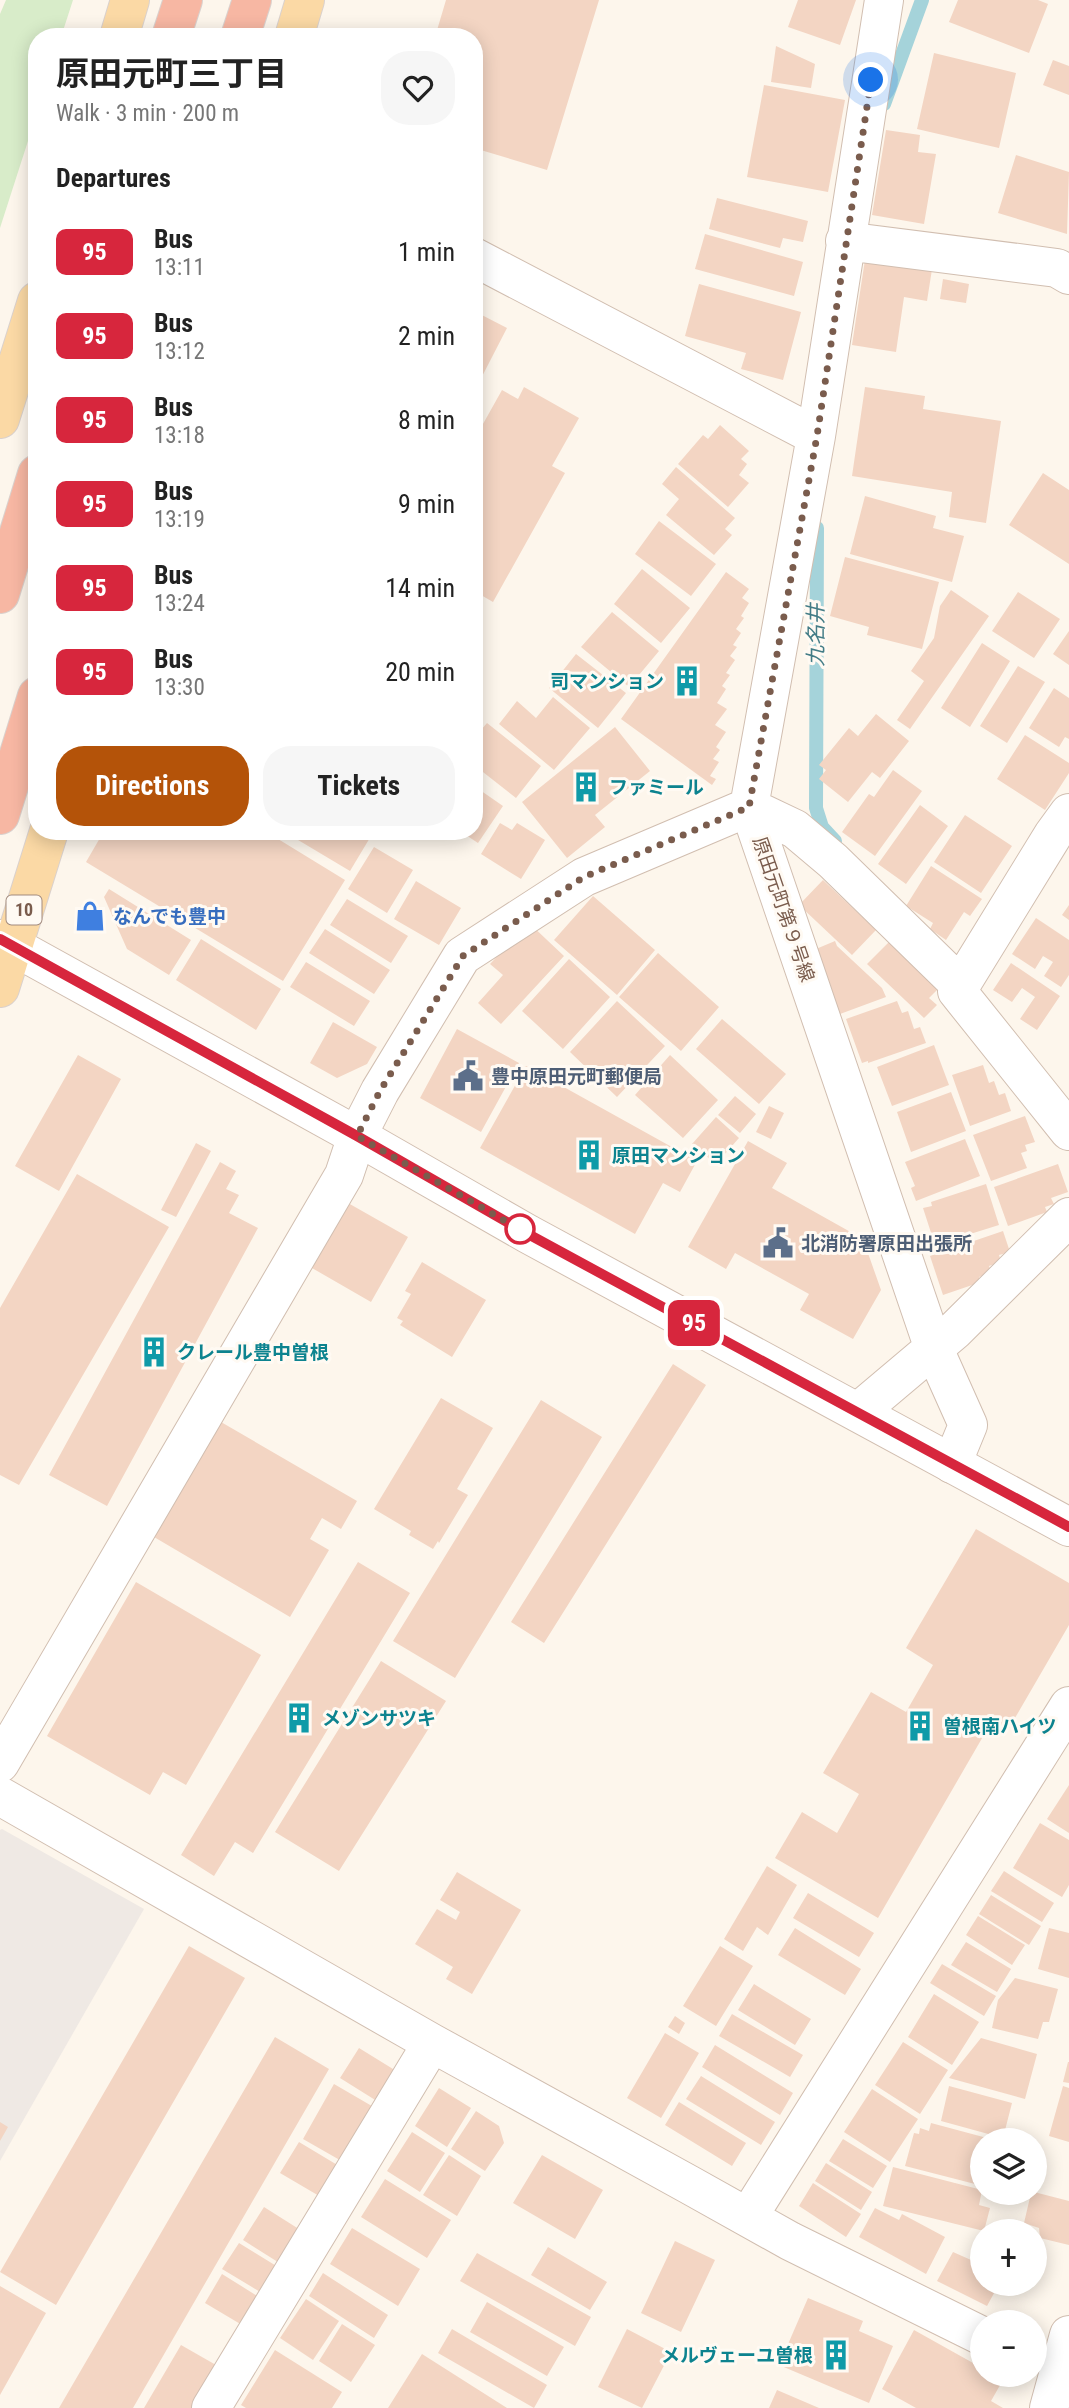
<!DOCTYPE html>
<meta charset="utf-8">
<style>
:root{--surface:#fff;--page:#f6f6f6;--text:#222;--muted:#767676;--accent:#b45309}
body{margin:0;font-family:"Roboto Condensed","Noto Sans JP",sans-serif;background:var(--page);color:var(--text);height:100vh;display:flex;flex-direction:column;font-size:26px;white-space:nowrap}
*{box-sizing:border-box;margin:0}
p{font-size:23px;color:var(--muted)}
.icon{flex:none;width:38px;height:38px;fill:none;stroke:currentColor;stroke-width:2;stroke-linecap:round;stroke-linejoin:round}
.map{position:relative;flex:1;overflow:hidden}
.side{position:absolute;left:28px;top:28px;width:455px;height:812px;display:flex;flex-direction:column;background:var(--surface);border-radius:28px;box-shadow:0 4px 18px #0003}
.side>*{flex:none}
.badge{padding:0 14px;border-radius:10px;font-size:24px;line-height:46px}
.fabs{position:absolute;left:970px;top:2128px;display:grid;gap:14px}
.fabs a{display:grid;place-items:center;width:77px;height:77px;border-radius:50%;background:var(--surface);box-shadow:0 4px 18px #0003;font-size:35px}
.you{position:absolute;width:35px;height:35px;margin:-18px;border:5px solid #fff;border-radius:50%;background:#1a73e8;box-shadow:0 0 0 10px #1a73e833}
.map>.badge{position:absolute;translate:-50% -50%;box-shadow:0 0 0 4px #fff}
h2{padding:0 28px;font-size:26px;line-height:63px}
.round{display:grid;place-items:center;flex:none;width:74px;height:74px;border-radius:28px;background:var(--page)}
.head{display:flex;align-items:center;justify-content:space-between;height:119px;padding:0 28px}
h1{font-size:33px;font-weight:700;line-height:52px}
.cta{display:flex;gap:14px;margin-top:auto;padding:14px 28px}
.cta a{flex:1;height:80px;border-radius:28px;background:var(--accent);color:#fff;font-size:28px;font-weight:700;line-height:80px;text-align:center}
.cta a+a{background:var(--page);color:var(--text)}
ul{padding:0;list-style:none}
li{display:flex;align-items:center;gap:21px;height:84px;padding:0 28px}
li div{flex:1}
li b{display:block;font-size:26px}
li em{font-style:normal}
li .badge{min-width:77px;font-weight:700;text-align:center}
.map>svg:first-child{display:block}
</style>
<div class="map">
<svg width="1069" height="2408" viewBox="0 0 1069 2408">
<rect width="100%" height="100%" fill="#fdf6ec"/>
<!-- industrial -->
<path fill="#efe9e4" d="M2,1829l142,80 -144,252v-331z"/>
<!-- green -->
<path fill="#d8ecc9" d="M6,0h67l-12,37h-24v76l-37,115v-214z"/>
<g fill="none" stroke-linecap="round" stroke-linejoin="round">
<!-- stream -->
<path stroke="#a5d3da" stroke-width="14" d="M884,104l38,-104
M817,528l-1,280 6,19 13,14"/>
</g>
<!-- building -->
<path fill="#f3d5c3" d="M446,0h153l-52,170 -73,-22v-111h-39z
M798,0h58l-16,45 -52,-18z
M958,0h80l10,4 -19,49 -80,-31z
M776,46l39,18 -4,24 -40,-6z
M934,53l82,20 -17,75 -82,-19z
M1053,60l16,6v29l-26,-10z
M764,85l81,15 -17,92 -81,-15z
M886,130l34,5 -2,17 18,2 -12,70 -52,-9z
M1016,155l53,17 -2,62 -69,-21z
M717,198l91,23 -5,21 -20,-4 -3,10 -71,-19z
M705,234l98,28 -9,34 -99,-27z
M866,253l67,10 -6,38 -23,-4 -8,55 -44,-7z
M943,279l26,5 -3,19 -26,-4z
M699,284l102,28 -18,68 -42,-11 5,-16 -61,-17z
M474,311l33,17 -33,64z
M524,387l55,31 -27,48 13,7 -72,129 -19,-11v-151l28,-50 16,9z
M865,387l60,9 -2,13 78,12 -15,102 -37,-6 3,-25 -100,-16z
M720,425l29,26 -8,8 6,5 -8,11 10,8 -21,24 -50,-43 25,-29 5,4z
M676,467l59,51 -10,11 7,6 -18,20 -48,-40 13,-16 -17,-15z
M1043,473l26,17v74l-60,-39z
M865,496l71,20 -3,12 31,8 -12,46 -102,-28z
M659,521l57,43 -25,32 -56,-42z
M845,557l94,25 -17,67 -55,-14 2,-8 -39,-11z
M642,569l48,39 -29,35 -47,-39z
M726,572l23,17 -7,9 7,5 -8,13 3,2 -8,11 5,4 -8,12 4,2 -7,9 5,4 -9,13 4,2 -8,11 4,3 -9,14 10,6 -12,16 11,7 -10,15 4,3 -7,9 6,3 -9,14 6,3 -4,6 -91,-66z
M951,590l38,26 -79,113 -13,-9 27,-39 -13,-10 23,-33 6,-32z
M1018,592l42,27 -26,39 -42,-27z
M612,612l47,39 -30,36 -48,-40z
M1069,631v34l-16,-11z
M982,643l28,18 -40,66 -29,-19z
M576,654l50,39 -28,35 -49,-40z
M1018,666l27,16 -38,61 -27,-17z
M1054,688l15,10v41l-4,-2 -6,10 -30,-19z
M553,697l37,31 -36,42 -55,-46 18,-23 19,17z
M876,714l33,27 -29,37 -8,-6 -24,30 -29,-23 7,-9 -7,-5 30,-37 9,8z
M487,723l54,43 -25,32 -42,-33v-27z
M615,727l35,44 -55,44 10,12 -38,31 -45,-56z
M1025,735l44,28v10l-24,37 -48,-31z
M893,770l29,21 -47,65 -33,-24 27,-38 5,3z
M474,778l7,5 -4,5 26,18 -25,37 -18,-12h14z
M920,805l28,21 -42,58 -28,-20z
M965,815l47,31 -31,47 -47,-31z
M500,823l12,7 5,-7 28,17 -24,39 -40,-25z
M104,831h47l12,7 5,-7h97l80,49 -62,101 -197,-119z
M283,831h91l-24,40z
M374,847l39,23 -26,43 -39,-24z
M931,866l51,33 -12,17 -6,-4 -18,28 -16,-11 3,-6 -27,-17z
M823,880l53,50 -24,25 -53,-50z
M416,881l45,27 -22,37 -45,-26z
M109,889l82,51 -22,35 -42,-26 -23,-52z
M593,896l62,54 -38,45 -63,-55z
M347,899l61,37 -17,27 -61,-38z
M1069,905v15l-7,-5z
M1036,918l33,22v35l-8,12 -17,-11 9,-14 -10,-6 -8,13 -23,-15z
M529,923l35,33 -63,68 -23,-21 25,-28 -13,-11z
M325,929l65,41 -16,24 -65,-41z
M201,939l80,50 -25,41 -80,-50z
M891,940l50,46 -12,12 8,7 -13,13 -57,-54z
M835,941l2,5 45,42 4,9 -46,17 -24,-65z
M658,953l61,54 -38,44 -62,-54z
M569,959l41,38 -47,52 -41,-38z
M306,962l64,39 -16,25 -64,-39z
M1011,963l49,33 -23,34 -17,-11 15,-22 -13,-9 -10,14 -19,-12z
M617,1001l48,45 -48,51 -47,-45z
M897,1001l5,12 6,-2 6,18 6,-2 6,16 -58,20v-2l-6,2 -16,-44z
M722,1019l64,55 -27,30 -63,-55z
M333,1022l44,25 -10,17 -30,14 -27,-15z
M457,1029l62,34 -38,69 -61,-34z
M934,1045l15,40 -57,21 -15,-39z
M78,1055l43,24 -62,112 -44,-25z
M670,1055l48,45 -35,38 -48,-43z
M983,1065l6,18 5,-2 5,14 6,-2 6,18 -41,15 -18,-51z
M526,1066l171,95 -17,31 -17,-9 -28,51 -155,-86z
M951,1092l15,39 -55,21 -14,-40z
M735,1096l21,18 -16,19 -22,-18z
M769,1106l15,7 -13,26 -15,-7z
M1025,1116l10,26 -10,3 2,6 -6,2 6,15 -36,13 -18,-46z
M716,1117l23,21 -23,26 -24,-20z
M965,1139l15,37 -64,25 -5,-13 4,-2 -10,-24z
M748,1141l39,22 -15,25 91,51 18,51 -28,49 -53,-29 9,-16 -74,-41 -9,16 -38,-22z
M196,1143l15,8 -35,66 -15,-7z
M220,1162l16,9 -10,18 13,6 -10,18 29,15 -151,278 -58,-31z
M1058,1164l10,28 -17,6 3,6 -9,3 2,5 -39,14 -14,-39z
M77,1174l92,53 -150,258 -19,-10v-167z
M986,1184l13,41 -64,20 -12,-37 9,-2 -1,-4z
M348,1203l60,34 -37,65 -59,-34z
M1003,1231l7,21 -11,3 2,7 -12,4 2,6 -12,5 2,5 -38,13 -13,-39z
M422,1262l64,38 -34,57 -52,-32 3,-4 -6,-3 14,-24 -6,-3z
M673,1364l33,21 -162,258 -33,-21z
M441,1398l52,30 -36,61 11,6 -29,48 -1,-2 -5,8 -24,-14 2,-4 -37,-22z
M541,1400l61,37 -147,241 -62,-37z
M221,1422l136,79 -16,28 -19,-11 -12,21 19,11 -39,67 -136,-80z
M976,1529l93,54v42l-61,105 -16,-9 -114,197 -103,-60 27,-46 35,21 22,-39 -36,-21 48,-81 35,20 27,-47 -27,-17z
M358,1562l52,31 -157,260 -18,-11 -21,34 -33,-21z
M136,1582l125,73 -75,130 -23,-13 -13,23 -103,-59z
M381,1661l65,40 -107,170 -64,-39z
M1069,1785v48l-22,-14z
M1040,1823l29,17v45l-7,12 -49,-29z
M767,1866l30,19 -29,50 -11,-8 -14,24 -19,-12z
M1004,1871l50,32 -12,19 -51,-31z
M457,1872l64,38 -49,84 -26,-15 7,-12 -38,-23 22,-35 19,11 4,-8 -20,-12z
M808,1893l66,40 -15,24 -66,-39z
M991,1895l50,31 -12,19 -50,-31z
M978,1916l47,29 -13,20 -46,-30z
M795,1928l66,41 -16,26 -67,-40z
M1049,1928l20,5v45l-31,-9z
M966,1942l45,27 -14,23 -46,-27z
M189,1946l56,32 -189,327 -56,-33z
M720,1946l33,20 -37,60 -33,-20z
M942,1964l54,32 -12,20 -54,-33z
M1015,1978l43,11 -9,33h-6l-5,17 -46,-11 6,-28z
M754,1984l57,35 -16,26 -57,-35z
M934,1994l45,28 -27,43 -44,-28z
M732,2014l71,41 -13,22 -71,-41z
M675,2016l10,7 -6,11 -11,-7z
M665,2033l34,20 -38,65 -34,-20z
M275,2037l54,32 -196,339h-74z
M981,2038l56,16 -12,45 -76,-21z
M903,2042l45,28 -28,44 -45,-29z
M715,2045l78,48 -13,22 -78,-48z
M359,2048l34,21 3,11 -16,23 -40,-25z
M1068,2062h1v21l-6,-1z
M701,2076l74,46 -14,23 -75,-46z
M334,2084l43,25 -32,54 -42,-24z
M949,2086l63,17 -9,35 -62,-17z
M1063,2086l6,2v54l-20,-6z
M439,2088l32,20 -24,39 -32,-21z
M872,2089l46,30 -28,43 -46,-30z
M679,2102l67,41 -14,23 -67,-41z
M476,2111l23,15 5,17 -19,28 -34,-22z
M0,2122l8,5 -8,14z
M931,2123l56,15 -1,2h-4v18l-7,26 -70,-18 9,-33 5,1 1,-6 9,3z
M412,2132l33,21 -25,39 -33,-21z
M843,2139l44,27 -14,22 -44,-27z
M299,2142l45,27 -18,31 -46,-27z
M449,2155l32,21 -24,40 -34,-21z
M542,2155l61,35 -28,49 -62,-36z
M826,2163l46,29 -11,18 -46,-29z
M893,2167l89,23 -3,15 11,3 -6,23 -101,-25z
M385,2179l66,41 -24,38 -66,-41z
M813,2183l48,31 -15,23 -47,-31z
M1034,2192l35,9v44l-29,-7 -1,-10 -15,-5 7,-30z
M264,2207l38,24 -21,33 -38,-24z
M875,2208l24,12 3,-6 43,23 -19,37 -67,-37z
M352,2228l68,41 -22,37 -68,-42z
M675,2241l40,19 -34,72 -40,-19z
M239,2243l39,24 -16,26 -40,-24z
M548,2247l59,35 -17,28 -59,-35z
M953,2252l18,8 3,-5 8,5v24h17l-12,22 -50,-25z
M477,2253l114,64 -16,29 -115,-65z
M323,2273l65,42 -14,23 -65,-42z
M222,2274l37,23 -17,28 -37,-22z
M0,2286l46,27 -46,82z
M808,2298l55,23 -4,10 34,15 -24,57 -90,-38z
M306,2299l33,22 -26,39 -33,-22z
M487,2302l77,45 -17,29 -77,-44z
M342,2324l33,21 -24,37 -32,-21z
M452,2329l95,56 -13,23 -96,-55z
M627,2329l44,23 -29,56 -44,-21z
M914,2330l68,38v7h12l9,5 -12,21 12,7h-87l-34,-19z
M181,2345l35,20 -25,43h-47z
M275,2350l67,42 -10,16h-86l-5,-3z
M422,2354l85,54h-119z
M777,2390l42,18h-50z"/>
<g fill="none" stroke-linecap="round" stroke-linejoin="round">
<!-- minor casing -->
<g stroke="#d1beb0" stroke-width="40">
<path id="minor" d="M884,0l-68,436 -67,371 185,542 34,76 -16,39
M845,241l212,27 12,7
M474,257l342,179
M1069,813l-16,22 -96,156 112,140
M858,1412l96,-81 115,-114
M0,1763l344,-588 13,-39 23,-45 82,-135 122,-79 165,-70 46,22 38,32 127,124
M0,1796l432,247 256,141 102,57 192,95
M748,2217l321,-511
M211,2408l221,-365
M1049,2408l20,-73"/>
</g>
<!-- tertiary casing -->
<g stroke="#d1beb0" stroke-width="40">
<path id="tertiary" d="M0,939l357,197 171,98 541,293"/>
</g>
<!-- primary casing -->
<g stroke="#dad1cd" stroke-width="40">
<path id="primary" d="M119,37l11,-37
M294,37l11,-37
M0,419l37,-118
M0,988l49,-157"/>
</g>
<!-- motorway casing -->
<g stroke="#dad1cd" stroke-width="40">
<path id="motorway" d="M171,37l12,-37
M240,37l12,-37
M0,594l37,-120
M0,815l37,-119"/>
</g>
<!-- minor -->
<use href="#minor" stroke="#fff" stroke-width="38"/>
<!-- tertiary -->
<use href="#tertiary" stroke="#fff" stroke-width="38"/>
<!-- primary -->
<use href="#primary" stroke="#fbd9a5" stroke-width="38"/>
<!-- motorway -->
<use href="#motorway" stroke="#f7b7a3" stroke-width="38"/>
</g>
<g fill="none" stroke-linecap="round" stroke-linejoin="round">
<!-- line casing -->
<g stroke="#fff" stroke-width="16">
<path id="line" d="M0,939l357,197 171,98 541,293"/>
</g>
<!-- line -->
<use href="#line" stroke="#d7263d" stroke-width="10"/>
<!-- walk -->
<path stroke="#7a5c4d" stroke-width="7" stroke-dasharray="0 12.6" d="M520,1229l8,5 -171,-98 23,-45 83,-135 121,-79 165,-70 68,-371 54,-356"/>
</g>
<!-- icons -->
<defs>
<g id="building-bare" transform="scale(2.415)"><path d="M-4-6H4V6H1V3H-1V6H-4ZM-2.5-4.3h1.7v1.8h-1.7ZM.8-4.3h1.7v1.8H.8ZM-2.5-1h1.7V.8h-1.7ZM.8-1h1.7V.8H.8Z" fill="#0f9aa8" stroke="#fffaf3" stroke-width="2.5" paint-order="stroke"/></g>
<g id="shop-bare" transform="scale(2.415)"><path d="M-5-2.5h2.3a2.7 3.5 0 0 1 5.4 0H5L5.5 6h-11ZM-1.5-2.5h3a1.5 2.3 0 0 0-3 0Z" fill="#3f7fe0" stroke="#fffaf3" stroke-width="2.5" paint-order="stroke"/></g>
<g id="civic-bare" transform="scale(2.415)"><path d="M-.6-6.5H3V-4.5H.6V-3L4-1V1h2V6H-6V1h2V-1L-.6-3ZM-1.2 2.5V6h2.4V2.5Z" fill="#5c6f8a" stroke="#fffaf3" stroke-width="2.5" paint-order="stroke"/></g>
</defs>
<g fill-rule="evenodd">
<use href="#building-bare" x="687" y="681"/>
<use href="#building-bare" x="586" y="787"/>
<use href="#shop-bare" x="90" y="916"/>
<use href="#civic-bare" x="468" y="1076"/>
<use href="#building-bare" x="589" y="1155"/>
<use href="#civic-bare" x="778" y="1243"/>
<use href="#building-bare" x="154" y="1352"/>
<use href="#building-bare" x="299" y="1718"/>
<use href="#building-bare" x="920" y="1726"/>
<use href="#building-bare" x="836" y="2355"/>
</g>
<!-- markers -->
<circle fill="#fff" stroke="#d7263d" stroke-width="3.5" cx="520" cy="1229" r="14"/>
<g text-anchor="middle" stroke-width="6" stroke-linejoin="round" paint-order="stroke">
<!-- shield labels -->
<rect fill="#fffaf3" stroke="#a28b7f" stroke-width="2" x="6.5" y="895.5" width="35" height="29" rx="5"/>
<g font-size="18" font-weight="bold" fill="#7a5c4d">
<text x="24" y="916">10</text>
</g>
<!-- culture labels -->
<g font-size="19" font-weight="bold" fill="#0d838f" stroke="#fffaf3" text-anchor="start">
<text x="664" y="688" text-anchor="end">司マンション</text>
<text x="609" y="794">ファミール</text>
<text x="612" y="1162">原田マンション</text>
<text x="177" y="1359">クレール豊中曽根</text>
<text x="322" y="1725">メゾンサツキ</text>
<text x="943" y="1733">曽根南ハイツ</text>
<text x="813" y="2362" text-anchor="end">メルヴェーユ曽根</text>
</g>
<!-- street labels -->
<g font-size="19" fill="#7a5c4d" stroke="#fffaf3">
<text transform="translate(784 909) rotate(71)" y="7">原田元町第９号線</text>
</g>
<!-- shop labels -->
<g font-size="19" font-weight="bold" fill="#366cbe" stroke="#fffaf3" text-anchor="start">
<text x="113" y="923">なんでも豊中</text>
</g>
<!-- service labels -->
<g font-size="19" font-weight="bold" fill="#4e5e75" stroke="#fffaf3" text-anchor="start">
<text x="491" y="1083">豊中原田元町郵便局</text>
<text x="801" y="1250">北消防署原田出張所</text>
</g>
<!-- water labels -->
<g font-size="21" font-style="italic" fill="#437c86" stroke="#fffaf3">
<text transform="translate(816 635) rotate(-90)" y="7">九名井</text>
</g>
</g>
</svg>
<div class="fabs">
<a><svg class="icon" aria-label="layers" viewBox="0 0 24 24"><path d="M12 4l9 5-9 5-9-5zM3 14l9 5 9-5"/></svg></a>
<a>+</a>
<a>−</a>
</div>
<div class="you" style="left:871px;top:80px"></div>
<b class="badge" style="left:694px;top:1323px;background:#d7263d;color:#fff">95</b>
<section class="side">
<div class="head"><div><h1>原田元町三丁目</h1><p>Walk · 3 min · 200 m</p></div><a class="round"><svg class="icon" aria-label="heart" viewBox="0 0 24 24"><path d="M12 20l-8-8c-3-5 5-10 8-4 3-6 11-1 8 4z"/></svg></a></div>
<h2>Departures</h2>
<ul>
<li><span class="badge" style="background:#d7263d;color:#fff">95</span><div><b>Bus</b><p>13:11</p></div><em>1 min</em></li>
<li><span class="badge" style="background:#d7263d;color:#fff">95</span><div><b>Bus</b><p>13:12</p></div><em>2 min</em></li>
<li><span class="badge" style="background:#d7263d;color:#fff">95</span><div><b>Bus</b><p>13:18</p></div><em>8 min</em></li>
<li><span class="badge" style="background:#d7263d;color:#fff">95</span><div><b>Bus</b><p>13:19</p></div><em>9 min</em></li>
<li><span class="badge" style="background:#d7263d;color:#fff">95</span><div><b>Bus</b><p>13:24</p></div><em>14 min</em></li>
<li><span class="badge" style="background:#d7263d;color:#fff">95</span><div><b>Bus</b><p>13:30</p></div><em>20 min</em></li>
</ul>
<div class="cta"><a>Directions</a><a>Tickets</a></div>
</section>
</div>
